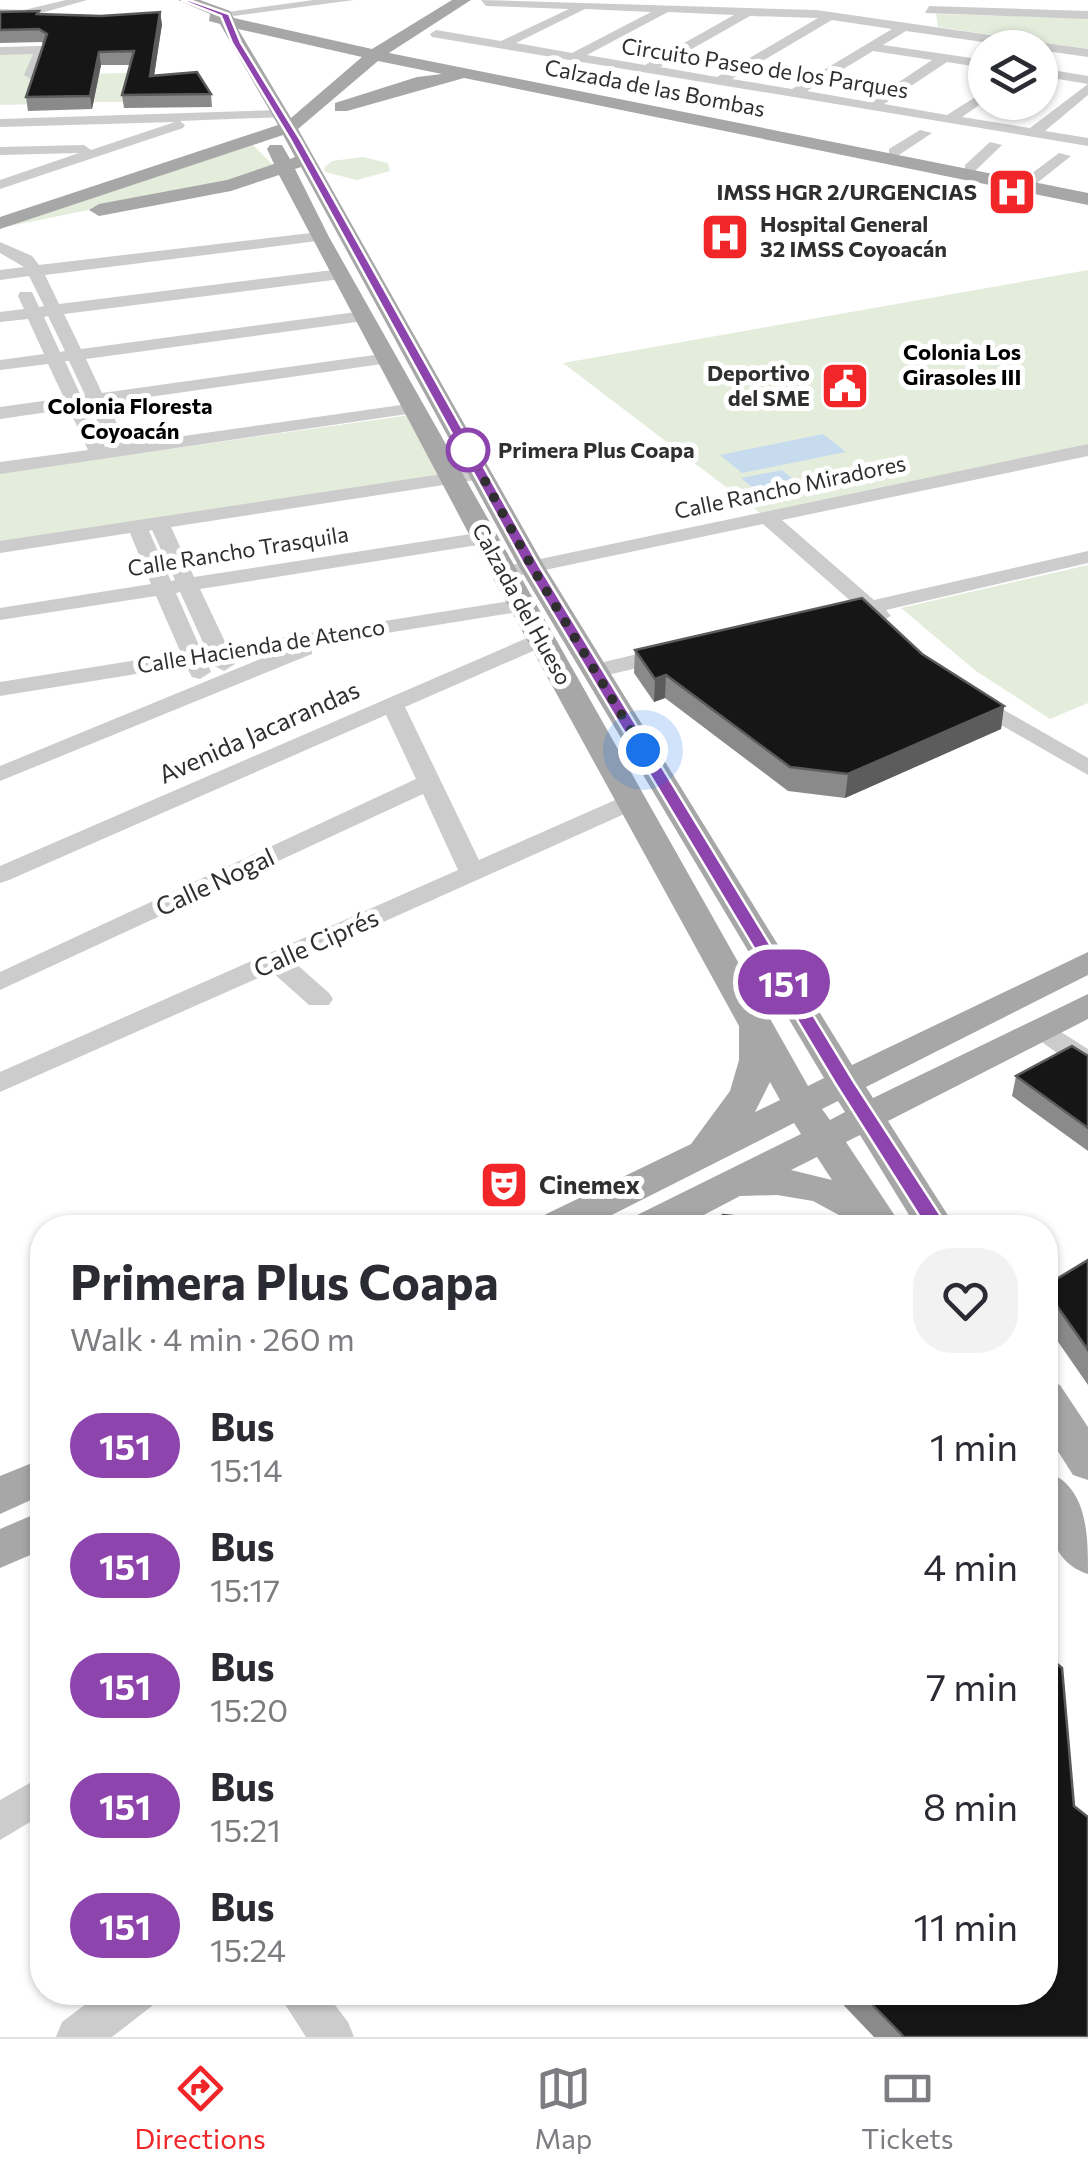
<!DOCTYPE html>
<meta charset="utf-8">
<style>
:root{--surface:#fff;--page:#f2f2f3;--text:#2b2b33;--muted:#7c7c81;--line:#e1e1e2;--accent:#f02628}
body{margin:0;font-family:Commissioner,sans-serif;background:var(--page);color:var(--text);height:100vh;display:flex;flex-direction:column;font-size:38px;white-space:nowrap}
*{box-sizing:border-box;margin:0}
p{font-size:32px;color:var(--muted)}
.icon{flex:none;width:55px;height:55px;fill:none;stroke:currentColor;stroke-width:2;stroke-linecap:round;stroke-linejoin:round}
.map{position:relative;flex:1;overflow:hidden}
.details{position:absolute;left:30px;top:1215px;width:1028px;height:790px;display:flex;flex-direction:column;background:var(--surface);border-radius:40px;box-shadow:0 2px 8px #0004}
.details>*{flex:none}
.badge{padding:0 20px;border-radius:32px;font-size:35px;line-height:65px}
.buttons{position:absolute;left:968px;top:30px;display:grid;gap:20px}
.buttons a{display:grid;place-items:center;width:90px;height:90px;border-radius:50%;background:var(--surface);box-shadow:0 2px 8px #0004;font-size:50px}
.you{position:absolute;width:50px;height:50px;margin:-25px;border:8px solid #fff;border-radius:50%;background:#1a73e8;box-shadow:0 0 0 15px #1a73e833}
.map>.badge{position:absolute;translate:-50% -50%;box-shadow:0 0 0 5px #fff}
.round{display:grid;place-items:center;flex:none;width:105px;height:105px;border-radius:40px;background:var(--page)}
.headline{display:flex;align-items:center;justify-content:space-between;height:170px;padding:0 40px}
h1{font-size:48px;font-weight:700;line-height:75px}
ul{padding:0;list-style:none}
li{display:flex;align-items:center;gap:30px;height:120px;padding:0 40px}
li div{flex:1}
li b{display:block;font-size:38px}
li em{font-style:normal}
li .badge{min-width:110px;font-weight:700;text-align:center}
.tab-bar{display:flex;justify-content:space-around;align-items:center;height:140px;border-top:2px solid var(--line);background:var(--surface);font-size:28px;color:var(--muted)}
.tab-bar a{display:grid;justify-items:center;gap:5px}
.tab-bar .current{color:var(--accent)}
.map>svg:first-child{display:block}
</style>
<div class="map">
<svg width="1088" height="2037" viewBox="0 0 1088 2037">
<rect width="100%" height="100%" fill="#fff"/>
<!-- green -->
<path fill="#e4eddc" d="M936,14l152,4v31l-150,-22z
M34,52l-7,23 103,-2 -4,29h-33l1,-3 -13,4 -81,2v-52z
M252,144l21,21 -42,16 -231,47z
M363,157l25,6 2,8 -33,9 -32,-8 -1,-4 8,-7z
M1088,270v178l-324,68 -201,-153z
M410,415l31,64 -441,66v-72z
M1088,565v138l-38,16 -74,-48 -75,-63z"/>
<!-- water -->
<path fill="#c6dcee" d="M823,434l23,18 -104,21 -22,-18z
M782,470l23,18 -41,9 -23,-19z"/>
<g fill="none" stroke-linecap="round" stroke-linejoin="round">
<!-- minor -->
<path fill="#ccc" fill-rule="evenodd" d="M66,0h21l-63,18 -24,-1v-8l24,1z
M313,0h41l-120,16 -6,-4z
M481,0l335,10 272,39v8l-182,-26 -23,14 102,15v8l-38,-6 -63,42 63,11 38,-24v10l-23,16 68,11 58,-44 -48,-8v-8l48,8v19l-43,36 43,7v8l-656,-109 -2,-3 6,-4 65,11 68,-32 -83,-3zM585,9l66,3 -79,41 -56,-10zM668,12l66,3 -89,50 -58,-10zM750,16l68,2 -101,59 -57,-10zM832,20l60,9 -100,60 -60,-10zM873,51l59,9 -63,42 -62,-11z
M929,6l159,5v8l-163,-6z
M0,47l41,-1 6,4 -9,25 -7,4 -7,-4 9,-21 -33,1z
M279,110l5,1v6l-104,4 5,4 -2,3 -183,61v-9l79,-27 -79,2v-8l84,-2 7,5 84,-28 -175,5v-8z
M920,130l12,3 -33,22h-10v-6z
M990,142l12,3 -27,26h-10v-6z
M1059,153l12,3 -34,27h-10v-6z
M319,232l8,5 -2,3 -280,35 14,29 282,-35 8,5 -8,5 -277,35 17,35 283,-38 8,5 -8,5 -278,38 16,34 287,-40 9,5 -9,5 -282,40 20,41 288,-41 9,5 -3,4 -421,62v-12l88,-12 -19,-41 -69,10v-12l64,-9 -16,-34 -48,6v-10l44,-6 -16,-35 -28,3v-10l24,-3 -6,-13 2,-4h12l7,15 5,-1 -15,-30 -29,4v-10l24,-3 -24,-14v-11l32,14 7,9zM48,316l17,35 -5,1 -16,-35zM65,361h4l16,34 -4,1zM86,406h4l19,40 -4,1z
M1088,444v12l-306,64 92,80 214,-49v12l-202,47 5,6 -11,6 -14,-7 -38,5 -3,-5 3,-5 26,-6 -91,-80 -256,54 -10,-6 10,-6z
M482,468l7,2v8l-318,49 23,50 290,-45 10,6 -10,6 -284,45 27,57 296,-47 8,1 3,5 -3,5 -219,35v9l-312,127v-15l282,-116 -50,8 3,6 -11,7 -17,-9 4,10 -11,7 -8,-2 -6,-11 -186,30v-14l181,-29 -25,-57 -156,24v-12l151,-24 -21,-51 -130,20v-12zM152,530l23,50 -4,1 -22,-50zM180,592l26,57 -5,1 -25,-57z
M541,632l11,7 -3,5 -144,63 74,153 143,-63h18l3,5 -3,5 -346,155 35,31 4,6 -4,6h-20l-37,-33 -272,120v-20l458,-202 -35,-76 -423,196v-18l416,-193 -30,-64 -377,165 -9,3v-17z
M667,647l8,2 3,5 -3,5 -80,19 -11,-7 3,-5z
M971,691l117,67v17l-125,-72 -3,-5 3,-5z
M1042,1020l46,29v22l-10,-3 -46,-33 -4,-6 4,-6z
M42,1776v39l-42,25v-40z
M102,1992h56l-6,14 -40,31h-56l6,-15z
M277,1992h48l23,30 6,15h-48z"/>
<!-- major -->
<path fill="#a7a7a7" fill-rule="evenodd" d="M178,0h22l30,11 4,7 138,31 80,-49h19l-82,53 699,140v12l-624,-127 -117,33h-12v-8l82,-26 25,-3 -64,-13 -80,68 247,438 307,498 236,-113v23l-222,112 7,11 215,-104v25l-200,102 68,107h-39l-57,-93 -14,7 57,86h-40l-50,-27 -36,-6 -37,1 -61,32h-53l5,-10 170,-84 -7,-11 -208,105h-53l5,-10 153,-74 39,-53 9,-31v-34l-268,-488 -192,-363 -48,16 -132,25 -10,-6 10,-6 128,-24 47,-16 -7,-15 3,-4h12l8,14 5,-2 -12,-22 -283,94v-12l278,-92 -58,-101 -11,-3 1,-7zM238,29l124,28 -71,61zM301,167l218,400 305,511 -16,8 -479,-849 -34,-68zM770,1082l10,18 -25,12zM838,1101l7,11 -15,8 -8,-11zM817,1157l15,23 -41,-10z
M1045,1380l15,5 28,42v53l-15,-5 -28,-44z
M42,1459v36l-42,19v-38z
M1045,1471c43,14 43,64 43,103 -44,-14 -43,-65 -43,-103z
M42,1511v39l-42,18v-39z"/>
</g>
<!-- wall -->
<path fill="#8a8a8a" d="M39,11v4l123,9 -8,52 57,18 1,13 -88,1 -2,-13 9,-30h-30l-9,44 -64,2 -2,-14 18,-53 -3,-2 -41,1v-31z
M635,650l287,4 82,52 -3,23 -156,69 -57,-7 -123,-93 -11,4 -20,-29z
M1088,1056v95l-76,-55 4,-20z
M1088,1260v125l-43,-62v-37z
M831,1992h214l43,45h-214z"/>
<!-- shaded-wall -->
<path fill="#5c5c5c" d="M160,12l2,12 -10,65 -2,-13z
M99,52l2,13 -9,44 -2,-13z
M666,675l-1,23 -11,4 1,-23z
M1004,706l-3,23 -156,69 3,-24z"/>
<!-- building -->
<path fill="#161616" stroke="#5c5c5c" stroke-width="2.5" d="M39,11l-2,3 64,2 59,-4 -10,64 47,-4 14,22 -89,1 12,-44 -35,1 -9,44 -64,1 21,-63 -8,-5 -39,1v-18z
M862,598l60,56 82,52 -156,68 -58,-7 -124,-92 -11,4 -20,-29z
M1072,1046l16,10v72l-72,-52z
M723,1215l49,5 11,8h-81z
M1088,1260v90l-43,-61v-3z
M1045,1654l17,14 12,138 14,11v220h-184l-44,-45h185z"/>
<!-- line -->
<path fill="#8e44ad" stroke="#fff" stroke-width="2.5" d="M181,0h8l40,14 12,29 59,96 240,428 314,515 91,140 3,6 -3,5h-15l-95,-150 -310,-516 -235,-428 -58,-96 -11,-27z"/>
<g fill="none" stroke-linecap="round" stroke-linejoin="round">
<!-- walk -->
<path stroke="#2f2f2f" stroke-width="10" stroke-dasharray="0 18" d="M468,450l64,117 111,183"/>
</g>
<!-- icons -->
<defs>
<g id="hospital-square" transform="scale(2.5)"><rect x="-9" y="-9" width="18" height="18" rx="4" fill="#f02628" stroke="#fff"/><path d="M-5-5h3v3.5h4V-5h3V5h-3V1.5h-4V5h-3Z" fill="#fff"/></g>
<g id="civic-square" transform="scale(2.5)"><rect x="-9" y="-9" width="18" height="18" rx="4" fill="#f02628" stroke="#fff"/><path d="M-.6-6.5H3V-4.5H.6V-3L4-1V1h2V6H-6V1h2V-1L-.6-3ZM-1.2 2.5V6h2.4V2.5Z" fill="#fff"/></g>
<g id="theatre-square" transform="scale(2.5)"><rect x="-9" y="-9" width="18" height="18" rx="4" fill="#f02628" stroke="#fff"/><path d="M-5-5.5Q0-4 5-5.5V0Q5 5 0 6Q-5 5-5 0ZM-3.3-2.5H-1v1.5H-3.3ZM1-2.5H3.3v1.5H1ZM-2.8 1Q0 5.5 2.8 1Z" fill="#fff"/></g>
</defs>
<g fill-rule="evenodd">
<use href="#hospital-square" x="1012" y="192"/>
<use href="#hospital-square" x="725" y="237"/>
<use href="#civic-square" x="845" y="386"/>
<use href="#theatre-square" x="504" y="1185"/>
</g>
<!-- markers -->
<circle fill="#fff" stroke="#8e44ad" stroke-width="5" cx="468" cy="450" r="20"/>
<g text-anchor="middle" stroke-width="10" stroke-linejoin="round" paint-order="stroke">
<!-- far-street labels -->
<g font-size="22" fill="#2f2f2f" stroke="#fff">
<text transform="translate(765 68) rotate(9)" y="8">Circuito Paseo de los Parques</text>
<text transform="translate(655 88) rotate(11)" y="8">Calzada de las Bombas</text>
<text transform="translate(790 487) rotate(-12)" y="8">Calle Rancho Miradores</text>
<text transform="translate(238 551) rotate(-9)" y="8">Calle Rancho Trasquila</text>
<text transform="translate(522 604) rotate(61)" y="8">Calzada del Hueso</text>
<text transform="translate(261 646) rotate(-9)" y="8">Calle Hacienda de Atenco</text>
</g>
<!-- far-poi labels -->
<g font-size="22" font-weight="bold" fill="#2f2f2f" stroke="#fff" text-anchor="end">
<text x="977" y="200">IMSS HGR 2/URGENCIAS</text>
<text x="760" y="232" text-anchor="start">Hospital General<tspan x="760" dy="25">32 IMSS Coyoacán</tspan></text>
<text x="810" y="381">Deportivo<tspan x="810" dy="25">del SME</tspan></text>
</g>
<!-- far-neighbourhood labels -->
<g font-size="22" font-weight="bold" fill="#000" stroke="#fff">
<text x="962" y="360">Colonia Los<tspan x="962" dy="25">Girasoles III</tspan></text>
<text x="130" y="414">Colonia Floresta<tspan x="130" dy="25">Coyoacán</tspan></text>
</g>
<!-- far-stop labels -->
<g font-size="22" font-weight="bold" fill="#2f2f2f" stroke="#fff" text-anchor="start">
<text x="498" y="458">Primera Plus Coapa</text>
</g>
<!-- street labels -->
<g font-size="25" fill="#2f2f2f" stroke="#fff">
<text transform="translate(259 732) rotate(-24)" y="9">Avenida Jacarandas</text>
<text transform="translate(215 882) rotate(-25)" y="9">Calle Nogal</text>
<text transform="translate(316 943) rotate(-24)" y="9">Calle Ciprés</text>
</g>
<!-- poi labels -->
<g font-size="25" font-weight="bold" fill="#2f2f2f" stroke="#fff" text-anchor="start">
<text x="539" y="1194">Cinemex</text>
</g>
</g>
</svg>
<div class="buttons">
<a><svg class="icon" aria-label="layers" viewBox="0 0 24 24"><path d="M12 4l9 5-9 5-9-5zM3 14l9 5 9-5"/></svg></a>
</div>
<div class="you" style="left:643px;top:750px"></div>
<b class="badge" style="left:784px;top:982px;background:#8e44ad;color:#fff">151</b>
<section class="details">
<div class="headline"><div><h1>Primera Plus Coapa</h1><p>Walk · 4 min · 260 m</p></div><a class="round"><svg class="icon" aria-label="heart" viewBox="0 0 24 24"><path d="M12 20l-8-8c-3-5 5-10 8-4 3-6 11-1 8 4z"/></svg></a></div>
<ul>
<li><span class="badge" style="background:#8e44ad;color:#fff">151</span><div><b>Bus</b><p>15:14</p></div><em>1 min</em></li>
<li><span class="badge" style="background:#8e44ad;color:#fff">151</span><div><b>Bus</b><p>15:17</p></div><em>4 min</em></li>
<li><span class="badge" style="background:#8e44ad;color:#fff">151</span><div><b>Bus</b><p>15:20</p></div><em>7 min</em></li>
<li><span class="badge" style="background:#8e44ad;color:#fff">151</span><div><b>Bus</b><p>15:21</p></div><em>8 min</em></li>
<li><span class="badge" style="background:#8e44ad;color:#fff">151</span><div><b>Bus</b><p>15:24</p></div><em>11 min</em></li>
</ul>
</section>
</div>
<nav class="tab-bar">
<a class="current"><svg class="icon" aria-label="directions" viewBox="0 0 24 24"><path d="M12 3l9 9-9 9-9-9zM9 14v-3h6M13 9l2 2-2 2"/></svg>Directions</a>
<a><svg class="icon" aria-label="map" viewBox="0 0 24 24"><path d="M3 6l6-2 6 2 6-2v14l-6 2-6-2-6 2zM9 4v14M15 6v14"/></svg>Map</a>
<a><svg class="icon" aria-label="tickets" viewBox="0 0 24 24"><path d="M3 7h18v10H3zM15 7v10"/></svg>Tickets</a>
</nav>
